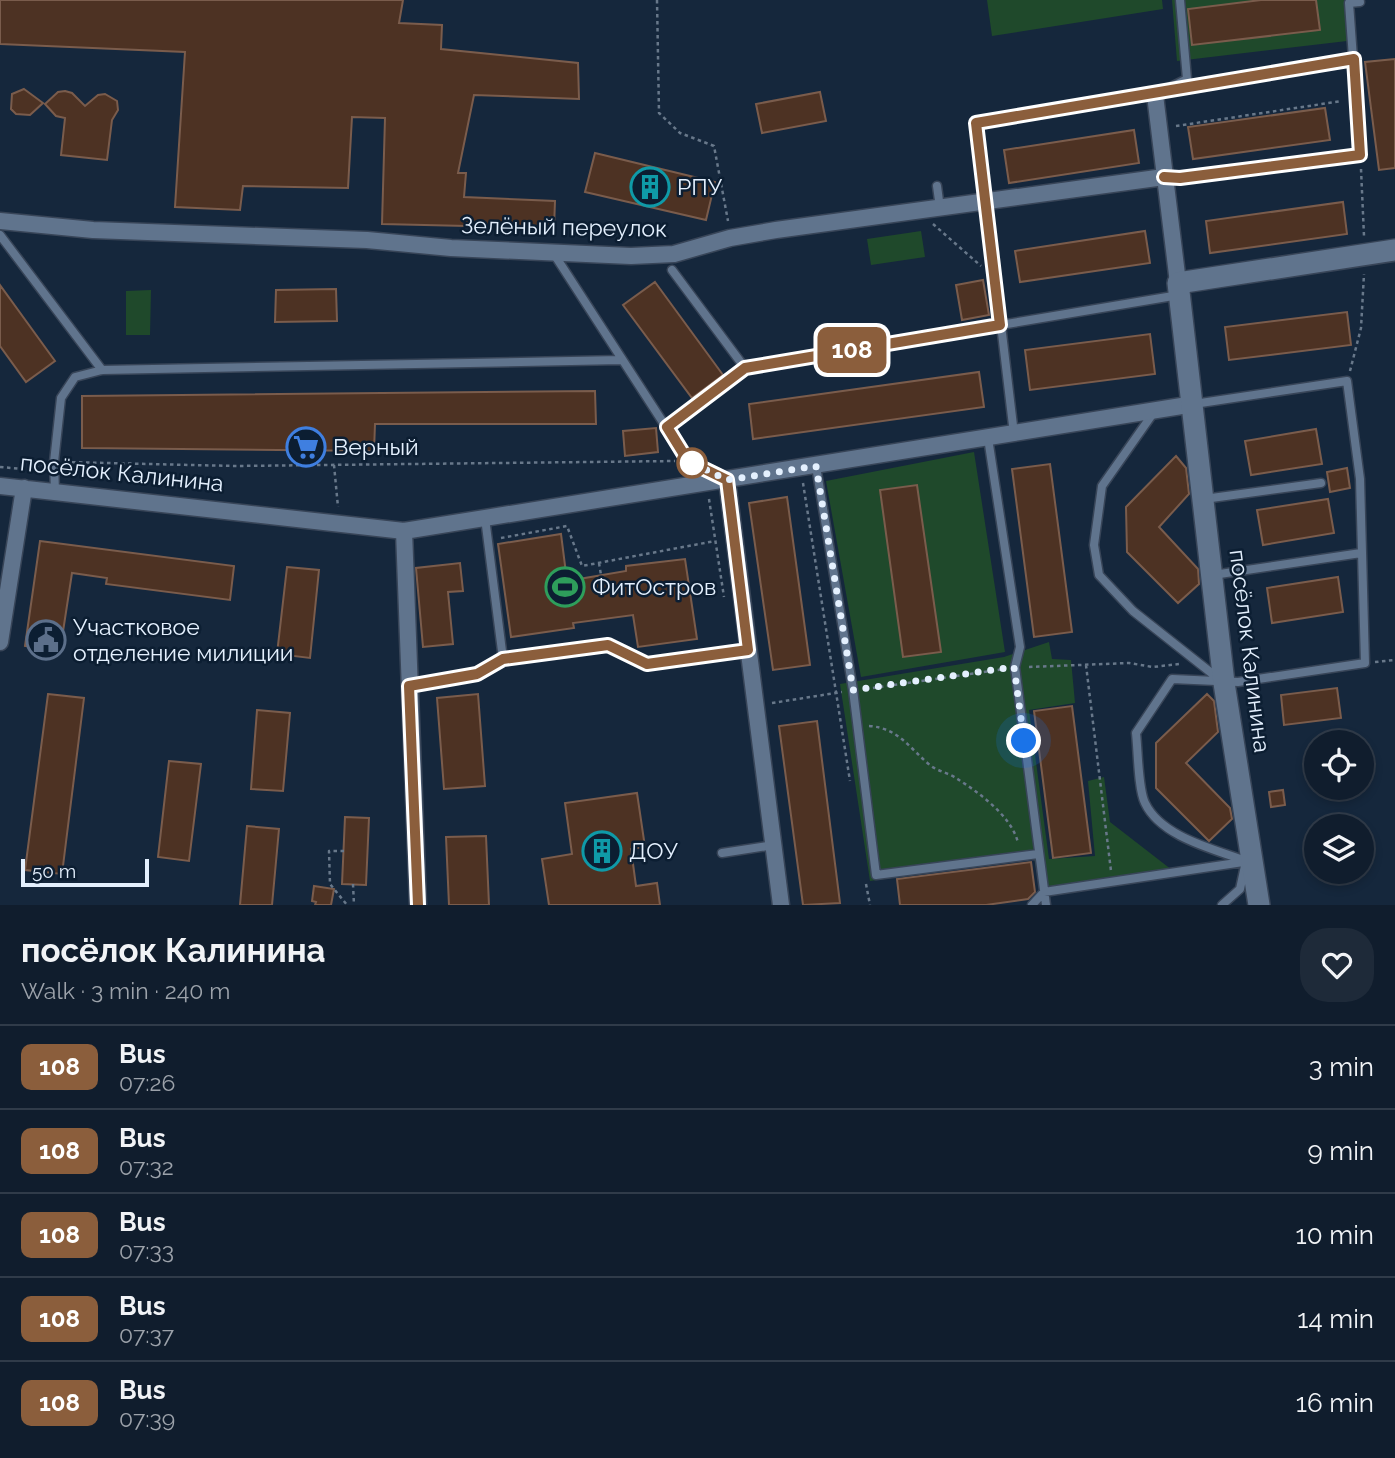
<!DOCTYPE html>
<meta charset="utf-8">
<style>
:root{--surface:#101d2d;--page:#1e2a39;--text:#f1f3f6;--muted:#9ca2aa;--line:#303b49}
body{margin:0;font-family:Raleway,sans-serif;background:var(--page);color:var(--text);height:100vh;display:flex;flex-direction:column;font-size:26px;white-space:nowrap}
*{box-sizing:border-box;margin:0}
p{font-size:23px;color:var(--muted)}
.icon{flex:none;width:38px;height:38px;fill:none;stroke:currentColor;stroke-width:2;stroke-linecap:round;stroke-linejoin:round}
.map{position:relative;height:905px;overflow:hidden}
.panel{display:flex;flex-direction:column;background:var(--surface);flex:1}
.panel>*{flex:none}
.badge{padding:0 14px;border-radius:10px;font-size:24px;line-height:46px}
.controls{position:absolute;left:1304px;top:730px;display:grid;gap:14px}
.controls a{display:grid;place-items:center;width:70px;height:70px;border-radius:50%;background:var(--surface);box-shadow:0 4px 10px #0003,0 0 0 2px var(--line);font-size:35px}
.scale{position:absolute;left:21px;bottom:18px;width:128px;box-sizing:border-box;padding-left:7px;border:4px solid #e4f0fe;border-top:0;font-size:19px;line-height:24px;white-space:nowrap;color:#e4f0fe;-webkit-text-stroke:5px #0c1e32;paint-order:stroke}
.you{position:absolute;width:35px;height:35px;margin:-18px;border:5px solid #fff;border-radius:50%;background:#1a73e8;box-shadow:0 0 0 10px #1a73e833}
.map>.badge{position:absolute;translate:-50% -50%;box-shadow:0 0 0 4px #fff}
.round{display:grid;place-items:center;flex:none;width:74px;height:74px;border-radius:28px;background:var(--page)}
.headline{display:flex;align-items:center;justify-content:space-between;height:119px;padding:0 21px}
h1{font-size:33px;font-weight:700;line-height:52px}
ul{padding:0;list-style:none}
li{display:flex;align-items:center;gap:21px;height:84px;padding:0 21px;border-top:2px solid var(--line)}
li div{flex:1}
li b{display:block;font-size:26px}
li em{font-style:normal}
li .badge{min-width:77px;font-weight:700;text-align:center}
.map>svg:first-child{display:block}
</style>
<div class="map">
<svg width="1395" height="905" viewBox="0 0 1395 905">
<rect width="100%" height="100%" fill="#15273c"/>
<!-- green -->
<path fill="#1f492b" fill-rule="evenodd" d="M987,0h175l1,9 -171,27z
M1172,0h172l3,41 -170,20z
M921,231l4,26 -54,8 -4,-26z
M151,290l-1,45h-24v-44z
M974,452l31,200 -144,25 -35,-196zM917,485l24,167 -37,5 -24,-167z
M1049,642l3,17 19,1 4,43 -46,7 20,149 46,-3 -7,-75 16,-4 6,45 62,48 -132,19 -6,-31 -164,23 -30,-197 164,-27z"/>
<!-- building -->
<path fill="#4d3223" stroke="#7a5c4c" stroke-width="2" d="M0,0h403l-4,23 43,2 -1,24 137,14 1,36 -105,-4 -16,78h8l-2,24 91,4 -1,27 -172,-4 3,-106 -33,-1 -4,71 -105,-2 -3,24 -65,-3 10,-155 -185,-8z
M1261,0h55l4,30 -128,15 -4,-36z
M1395,59v109l-16,2 -14,-108z
M24,89l19,14 -13,12 -14,-1 -5,-5 1,-15z
M65,91l7,2 13,13 13,-11 7,-1 12,7 1,9 -6,10 -5,40 -46,-5 4,-37 -9,-2 -11,-12 13,-12z
M820,92l6,29 -64,12 -6,-29z
M1325,108l5,32 -137,19 -5,-32z
M1134,130l5,33 -130,20 -5,-33z
M595,153l120,29 -9,38 -121,-28z
M1343,202l4,32 -137,19 -4,-32z
M1145,231l5,32 -130,19 -5,-31z
M983,280l6,35 -27,5 -6,-35z
M655,282l68,93 -31,23 -69,-93z
M0,285l55,76 -29,21 -26,-36z
M336,289l1,32 -62,1 1,-32z
M1347,312l4,33 -122,15 -4,-33z
M1150,334l5,40 -125,16 -5,-40z
M979,372l5,35 -231,32 -4,-35z
M595,391l1,33h-221l-1,27 -292,-3v-52z
M656,428l2,24 -33,4 -2,-25z
M1316,429l6,35 -71,11 -6,-34z
M1176,456l10,12 3,26 -30,33 39,42 1,15 -21,19 -51,-51 -1,-45z
M1050,464l22,168 -38,5 -22,-168z
M1347,468l3,20 -20,4 -3,-20z
M917,485l24,167 -38,5 -23,-167z
M787,497l23,168 -37,5 -24,-167z
M1328,499l6,34 -71,12 -6,-35z
M561,534l6,47 59,-10v-5l59,-7 12,80 -59,8 -5,-32 -60,8 1,5 -63,9 -13,-93z
M40,541l194,25 -4,34 -124,-16 1,-6 -35,-5 -12,78 -35,-5z
M460,563l3,28 -15,1 5,52 -30,3 -7,-79z
M287,567l32,3 -9,88 -33,-4z
M1338,577l5,35 -71,11 -5,-35z
M1337,688l4,30 -57,7 -3,-30z
M48,694l36,4 -22,176 -37,-4z
M478,694l7,92 -41,3 -7,-91z
M1207,694l7,7 4,31 -32,31 44,45 2,11 -23,22 -53,-53v-45z
M1072,706l19,147 -38,5 -19,-147z
M257,710l33,3 -7,78 -32,-2z
M817,721l23,182 -37,2 -24,-179z
M169,761l32,3 -12,97 -31,-4z
M1283,790l2,15 -14,2 -2,-15z
M637,793l8,54 -14,2 5,37 21,-3 3,22h-111l-7,-46 30,-5 -7,-51z
M345,817l24,1 -3,67 -24,-1z
M247,826l32,3 -7,76h-32z
M486,836l3,69h-40l-3,-68z
M1031,862l4,30 -7,7 -42,6h-86l-3,-26z
M314,886l20,3 -3,16h-16l1,-3 -4,-1z"/>
<g fill="none" stroke-linecap="round" stroke-linejoin="round">
<!-- lane casing -->
<g stroke="#384558" stroke-width="11">
<path id="lane" d="M1163,91l24,-12 -7,-79
M1164,177l16,1 180,-23 -11,-152 11,-1
M937,186l3,22
M0,235l102,135
M554,254l134,207 33,16
M672,270l73,98
M1194,404l153,-23 13,98 5,184 -127,19 -66,-3 -36,54c2,17 2,56 9,70 16,34 69,46 101,58l-6,28 -18,16
M1154,412l-52,74 -8,59 5,30 34,36 86,68
M667,427l78,-59 434,-73
M1014,434l-37,-311 377,-64
M988,438l32,209 -5,20 31,238
M816,466l37,224 23,185 162,-21
M55,492l-1,-30 7,-64 14,-21 27,-7 519,-10
M1204,499l117,-16
M485,518l18,141 105,-15 39,20 101,-14
M1213,575l148,-22
M409,686l68,-12 26,-15
M722,853l52,-8
M1032,905l12,-13 199,-30"/>
</g>
<!-- street casing -->
<g stroke="#384558" stroke-width="19">
<path id="street" d="M1155,95l23,188
M0,221l93,9 274,10 84,8 180,8 43,-2 56,-16 46,-8 388,-53
M727,480l54,425
M0,486l404,45 790,-127
M404,531l14,374
M0,642l24,-154"/>
</g>
<!-- secondary casing -->
<g stroke="#384558" stroke-width="24">
<path id="secondary" d="M1259,905l-35,-222 -46,-400 217,-33"/>
</g>
<!-- path -->
<path stroke="#68788a" stroke-width="2.5" stroke-dasharray="3.5 3.5" stroke-linecap="butt" d="M657,0l2,113 21,20 34,13 14,75
M1176,126l166,-25
M1361,169l3,67
M933,224l48,42
M1350,371l11,-43 3,-54
M65,462l170,4 440,-5
M334,465l4,42
M0,467l23,2 19,-4
M803,483l47,298
M709,499l15,98
M501,538l66,-12 15,40 133,-25
M599,563l2,12
M1375,662l20,-2
M1086,665l25,206
M1029,667l100,-4 24,4 26,-3
M866,689l139,-20
M772,703l70,-11
M869,726c30,2 41,23 62,40 7,5 17,7 25,12 22,14 56,38 62,65
M344,851h-15l1,33 17,21
M353,884l1,21
M866,884l4,21"/>
<!-- lane -->
<use href="#lane" stroke="#60748d" stroke-width="8"/>
<!-- street -->
<use href="#street" stroke="#60748d" stroke-width="16"/>
<!-- secondary -->
<use href="#secondary" stroke="#60748d" stroke-width="21"/>
</g>
<g fill="none" stroke-linecap="round" stroke-linejoin="round">
<!-- line casing -->
<g stroke="#fff" stroke-width="16">
<path id="line" d="M418,905l-9,-219 68,-12 26,-15 105,-14 39,19 101,-14 -21,-170 -39,-19 -21,-34 78,-59 255,-43 -24,-202 378,-64 6,96 -180,23 -16,-1"/>
</g>
<!-- line -->
<use href="#line" stroke="#8b5e3c" stroke-width="10"/>
<!-- walk -->
<path stroke="#e4f0fe" stroke-width="7" stroke-dasharray="0 12.6" d="M692,463l-4,-2 39,19 89,-14 37,224 161,-23 10,74"/>
</g>
<!-- icons -->
<defs>
<g id="building-ring" transform="scale(2.0125)"><circle r="9.5" fill="#0c1e32" stroke="#0f9aa8" stroke-width="1.5"/><path d="M-4-6H4V6H1V3H-1V6H-4ZM-2.5-4.3h1.7v1.8h-1.7ZM.8-4.3h1.7v1.8H.8ZM-2.5-1h1.7V.8h-1.7ZM.8-1h1.7V.8H.8Z" fill="#0f9aa8"/></g>
<g id="supermarket-ring" transform="scale(2.0125)"><circle r="9.5" fill="#0c1e32" stroke="#3f7fe0" stroke-width="1.5"/><path d="M-6-5.5h2.5l.6 2H6L4.5 2H-2.5L-4.4-4H-6ZM-1.5 3.2a1.3 1.3 0 1 0 .1 0ZM3 3.2a1.3 1.3 0 1 0 .1 0Z" fill="#3f7fe0"/></g>
<g id="stadium-ring" transform="scale(2.0125)"><circle r="9.5" fill="#0c1e32" stroke="#2e9e5b" stroke-width="1.5"/><path d="M0-5a6.5 5 0 1 0 0 10a6.5 5 0 1 0 0-10ZM-3.5-1.8h7v3.6h-7Z" fill="#2e9e5b"/></g>
<g id="civic-ring" transform="scale(2.0125)"><circle r="9.5" fill="#0c1e32" stroke="#5c6f8a" stroke-width="1.5"/><path d="M-.6-6.5H3V-4.5H.6V-3L4-1V1h2V6H-6V1h2V-1L-.6-3ZM-1.2 2.5V6h2.4V2.5Z" fill="#5c6f8a"/></g>
</defs>
<g fill-rule="evenodd">
<use href="#building-ring" x="650" y="187"/>
<use href="#supermarket-ring" x="306" y="447"/>
<use href="#stadium-ring" x="565" y="587"/>
<use href="#civic-ring" x="46" y="640"/>
<use href="#building-ring" x="602" y="851"/>
</g>
<!-- markers -->
<circle fill="#fff" stroke="#8b5e3c" stroke-width="3.5" cx="692" cy="463" r="14"/>
<g text-anchor="middle" stroke-width="5" stroke-linejoin="round" paint-order="stroke">
<!-- poi labels -->
<g font-size="23" fill="#e4f0fe" stroke="#0c1e32" text-anchor="start">
<text x="677" y="195">РПУ</text>
<text x="333" y="455">Верный</text>
<text x="592" y="595">ФитОстров</text>
<text x="73" y="635">Участковое<tspan x="73" dy="26">отделение милиции</tspan></text>
<text x="629" y="859">ДОУ</text>
</g>
<!-- street labels -->
<g font-size="23" fill="#e4f0fe" stroke="#0c1e32">
<text transform="translate(564 227) rotate(1)" y="8">Зелёный переулок</text>
<text transform="translate(122 473) rotate(6)" y="8">посёлок Калинина</text>
<text transform="translate(1250 651) rotate(83)" y="8">посёлок Калинина</text>
</g>
</g>
</svg>
<div class="controls">
<a><svg class="icon" aria-label="locate" viewBox="0 0 24 24"><circle cx="12" cy="12" r="6"/><path d="M12 2v4M12 18v4M2 12h4M18 12h4"/></svg></a>
<a><svg class="icon" aria-label="layers" viewBox="0 0 24 24"><path d="M12 4l9 5-9 5-9-5zM3 14l9 5 9-5"/></svg></a>
</div>
<div class="scale">50 m</div>
<div class="you" style="left:1024px;top:741px"></div>
<b class="badge" style="left:852px;top:350px;background:#8b5e3c;color:#fff">108</b>
</div>
<section class="panel">
<div class="headline"><div><h1>посёлок Калинина</h1><p>Walk · 3 min · 240 m</p></div><a class="round"><svg class="icon" aria-label="heart" viewBox="0 0 24 24"><path d="M12 20l-8-8c-3-5 5-10 8-4 3-6 11-1 8 4z"/></svg></a></div>
<ul>
<li><span class="badge" style="background:#8b5e3c;color:#fff">108</span><div><b>Bus</b><p>07:26</p></div><em>3 min</em></li>
<li><span class="badge" style="background:#8b5e3c;color:#fff">108</span><div><b>Bus</b><p>07:32</p></div><em>9 min</em></li>
<li><span class="badge" style="background:#8b5e3c;color:#fff">108</span><div><b>Bus</b><p>07:33</p></div><em>10 min</em></li>
<li><span class="badge" style="background:#8b5e3c;color:#fff">108</span><div><b>Bus</b><p>07:37</p></div><em>14 min</em></li>
<li><span class="badge" style="background:#8b5e3c;color:#fff">108</span><div><b>Bus</b><p>07:39</p></div><em>16 min</em></li>
</ul>
</section>
